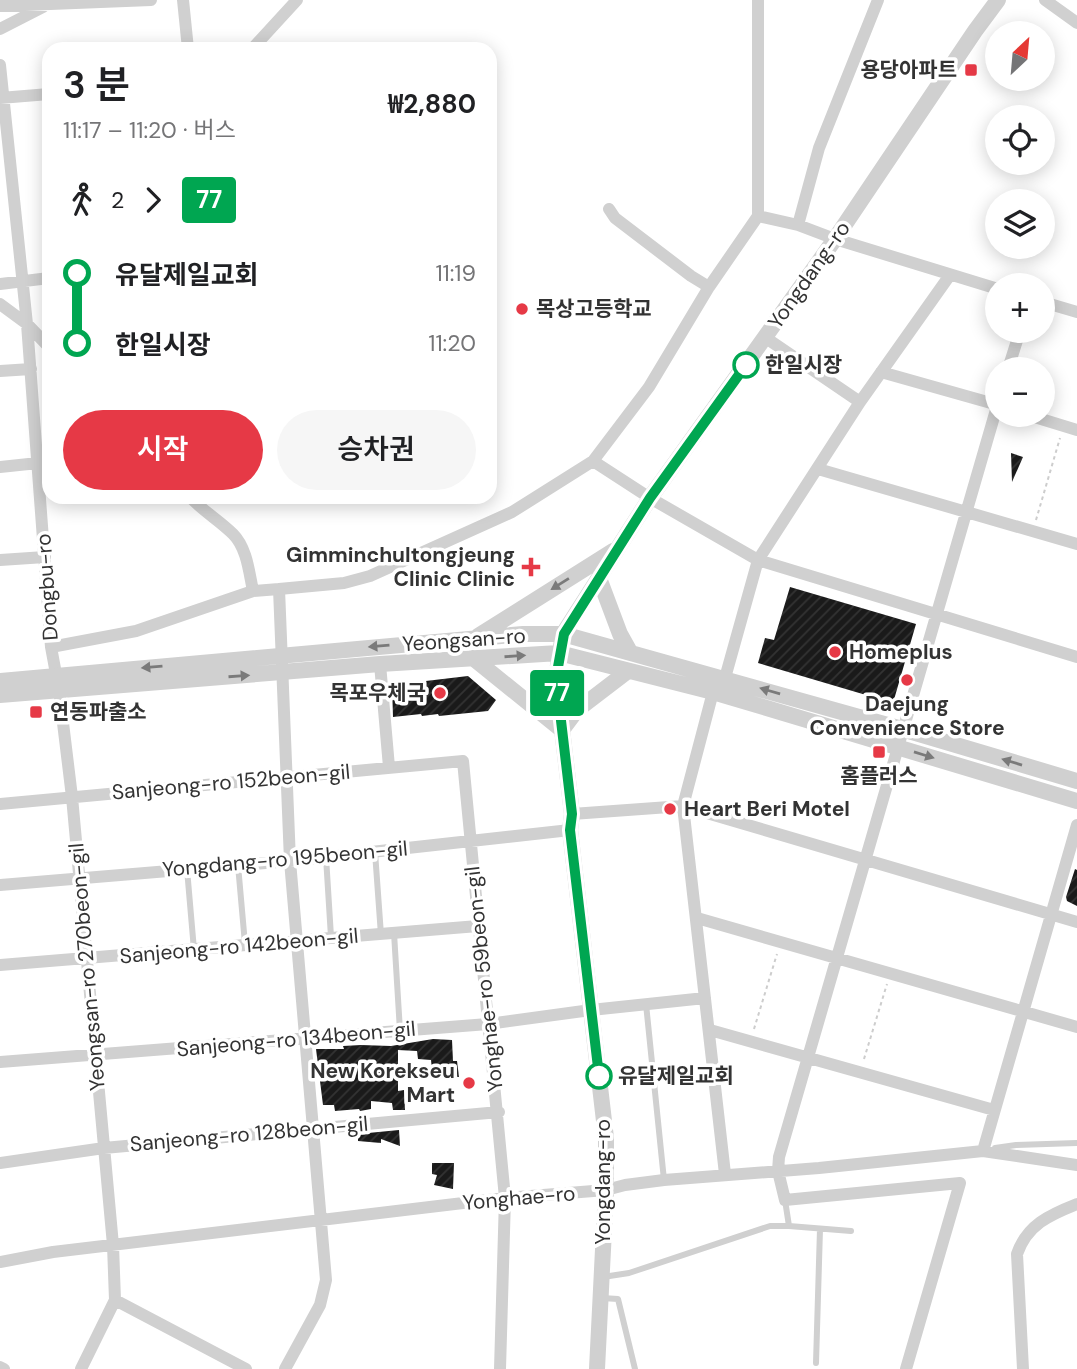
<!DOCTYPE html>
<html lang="ko">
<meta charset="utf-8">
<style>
:root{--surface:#fff;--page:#f6f6f6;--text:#202124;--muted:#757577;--accent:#e63946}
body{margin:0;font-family:"DM Sans","Noto Sans KR",sans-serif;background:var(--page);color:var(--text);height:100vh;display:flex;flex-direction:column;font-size:26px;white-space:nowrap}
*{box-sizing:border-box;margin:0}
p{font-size:23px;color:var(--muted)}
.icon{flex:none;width:38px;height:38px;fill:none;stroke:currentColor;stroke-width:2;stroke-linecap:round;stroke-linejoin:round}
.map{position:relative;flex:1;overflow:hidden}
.details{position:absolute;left:42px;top:42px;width:455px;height:462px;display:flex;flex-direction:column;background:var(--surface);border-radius:21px;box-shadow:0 4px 18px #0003}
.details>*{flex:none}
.badge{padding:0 14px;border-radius:5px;font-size:24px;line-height:46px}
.needle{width:46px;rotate:26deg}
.controls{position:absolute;left:985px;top:21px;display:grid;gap:14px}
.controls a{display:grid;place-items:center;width:70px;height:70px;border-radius:50%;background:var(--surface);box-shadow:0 4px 18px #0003;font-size:35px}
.map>.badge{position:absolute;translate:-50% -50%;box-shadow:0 0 0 4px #fff}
.legs{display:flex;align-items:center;gap:10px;height:77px;padding:0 21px;font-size:23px}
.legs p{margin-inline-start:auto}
.head{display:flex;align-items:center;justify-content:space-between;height:119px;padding:0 21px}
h1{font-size:38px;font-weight:600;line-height:52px}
.primary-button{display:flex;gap:14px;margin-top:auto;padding:14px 21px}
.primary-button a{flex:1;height:80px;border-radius:42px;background:var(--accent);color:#fff;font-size:28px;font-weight:600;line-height:80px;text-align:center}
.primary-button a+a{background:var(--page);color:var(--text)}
ul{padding:0 21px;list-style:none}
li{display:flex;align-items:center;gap:24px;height:70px;font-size:26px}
li i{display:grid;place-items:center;width:10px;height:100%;margin:0 9px;background:currentColor}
li i::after{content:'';width:18px;height:18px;margin:-9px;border:5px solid;border-radius:50%;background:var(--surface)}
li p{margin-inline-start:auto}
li:first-child i{background:linear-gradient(#0000 50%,currentColor 0)}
li:last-child i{background:linear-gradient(currentColor 50%,#0000 0)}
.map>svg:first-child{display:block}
</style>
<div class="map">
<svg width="1077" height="1369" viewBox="0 0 1077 1369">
<defs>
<pattern id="building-hatch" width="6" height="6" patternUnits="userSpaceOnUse" patternTransform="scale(1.75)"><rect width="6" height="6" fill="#1a1a1a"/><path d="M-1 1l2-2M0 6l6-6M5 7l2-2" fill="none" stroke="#333"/></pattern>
</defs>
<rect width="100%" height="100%" fill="#fff"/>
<!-- building -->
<path fill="url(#building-hatch)" d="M1011,453l12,4 -11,25z
M790,587l126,37 -23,79 -135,-40 7,-25 9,2z
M468,676l28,24 -8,11 -49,5 -1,-2 -16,2 -1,-2 -28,3 -1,-32z
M1075,869l2,1v36l-10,-5 -1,-4z
M433,1039l19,1 1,21h4l2,16 -10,-1 -2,-7 -15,1 -1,-10 -13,-1 -1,-8 -19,-1v41l6,-1 1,20h-12l-1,-7 -21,-2v8l-11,2 -1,-2 -24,2 -1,-6h-11l-7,-56h28l-1,-3 18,-1 30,1z
M399,1130l1,16 -19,-7v4l-23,-2v-7z
M432,1163h22l-1,26 -19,-4 3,-10 -5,-1z"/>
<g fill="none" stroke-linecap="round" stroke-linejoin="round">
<!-- path -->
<path stroke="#cdcdcd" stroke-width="2" stroke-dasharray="3.5 3.5" stroke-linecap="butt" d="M1036,520l24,-82
M754,1029l23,-75
M864,1059l23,-75"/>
<!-- service -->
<path stroke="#d0d0d0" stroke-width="6" d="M375,852l6,83
M326,857l5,80
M238,865l7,79
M187,869l7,81
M394,933l6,98
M646,1004l18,176
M995,1148l21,-3 61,-2
M785,1200l4,26 62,5
M603,1277l26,-4 141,-47h19
M602,1298l16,1 17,70
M816,1363l4,-134"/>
<!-- minor -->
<path stroke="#d0d0d0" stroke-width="12" d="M183,0l5,49
M758,0v216
M1045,0l32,23
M0,6l151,-6
M0,29l43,-22
M252,49l45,-49
M0,65l27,259 24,323 8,43 13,107 41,448 2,55 -34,69
M0,98l49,-4
M609,209l6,9 76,58 18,11
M758,216l40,9 37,14 163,50
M798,225l21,-77 59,-148
M0,284l49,-6
M1043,302l34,10
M0,304l27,20 22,23
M766,338l94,64
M1008,369l12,-38
M0,371l31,-2
M881,372l117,33
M1028,415l49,15
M593,461l57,37 108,62 319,97
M0,467l38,-4
M818,469l259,75
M190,497c13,14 30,24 43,37 14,14 16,38 20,57
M0,560l45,-3
M51,647l85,-16 117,-40 26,-2
M380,664l9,103
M0,804l463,-43 42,437 -5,171
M572,814l111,-8 394,116
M0,885l290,-24 280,-31
M697,918l380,109
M0,965l478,-39
M710,1030l284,80
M0,1062l488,-38 103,-14 114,-12
M983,1151l94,-326
M0,1163l104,-15 395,-36
M725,1174l-42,-368 30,-114 12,-14 33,-118 102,-158 90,-127
M0,1262l53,-10 452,-54 101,-8 19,-5 39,-5 155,-12 164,-17 94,14
M115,1300l131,69
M0,1367l4,2
M285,1369l35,-64 6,-25 -36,-419 -11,-272 65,-6 26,-7 142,-64 81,-51 56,-74 60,-100 49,-71
M906,1369l54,-186 -175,17 -7,-29 1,-14 219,-754
M1023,1369l-6,-115c10,-29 32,-39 60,-50"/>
<!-- tertiary -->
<path stroke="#d0d0d0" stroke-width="16" d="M599,578l21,56 10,18
M478,636l135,-85
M473,658l89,72 15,-20 51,-39
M0,681l523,-47h40l339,95 175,52
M0,695l380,-31 179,-11 154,39 364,109
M597,1369l9,-179v-52l-36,-308 2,-16 -16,-136 7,-44 87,-136 185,-259 140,-208 23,-31"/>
</g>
<!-- one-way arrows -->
<defs><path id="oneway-solid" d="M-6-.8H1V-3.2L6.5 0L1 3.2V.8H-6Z" transform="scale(1.75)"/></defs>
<g fill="#7a7a7a">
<use href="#oneway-solid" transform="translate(560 584) rotate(148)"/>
<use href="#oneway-solid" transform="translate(379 646) rotate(175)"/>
<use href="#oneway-solid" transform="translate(515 656) rotate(-4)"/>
<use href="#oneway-solid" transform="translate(152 667) rotate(175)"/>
<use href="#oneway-solid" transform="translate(239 676) rotate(-4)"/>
<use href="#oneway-solid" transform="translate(770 691) rotate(-164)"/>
<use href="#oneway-solid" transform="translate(924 755) rotate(17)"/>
<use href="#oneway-solid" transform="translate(1012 762) rotate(-163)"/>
</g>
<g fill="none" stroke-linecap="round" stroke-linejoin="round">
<!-- line-1 casing -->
<g stroke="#fff" stroke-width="16">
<path id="line-1" d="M599,1076l-29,-246 2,-16 -16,-136 8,-44 86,-136 96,-133"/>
</g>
<!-- line-1 -->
<use href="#line-1" stroke="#00a651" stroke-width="10"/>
</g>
<!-- markers -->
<g fill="#e63946" stroke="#fff" stroke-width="2.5">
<rect x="964" y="63" width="14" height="14" rx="3.5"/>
<circle cx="522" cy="309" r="7"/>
<path d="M527.5 556.5h7v7h7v7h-7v7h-7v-7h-7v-7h7z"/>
<circle cx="835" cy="652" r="7"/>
<circle cx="907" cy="680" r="7"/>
<circle cx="440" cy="693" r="7"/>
<rect x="29" y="705" width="14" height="14" rx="3.5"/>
<rect x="872" y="745" width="14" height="14" rx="3.5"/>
<circle cx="670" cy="809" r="7"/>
<circle cx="469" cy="1083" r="7"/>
</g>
<g fill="#fff" stroke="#00a651" stroke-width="3.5">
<circle cx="746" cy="365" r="12"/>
<circle cx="599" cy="1076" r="12"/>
</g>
<g text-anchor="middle" stroke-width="7" stroke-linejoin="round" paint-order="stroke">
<!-- poi labels -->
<g font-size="21" font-weight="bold" fill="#333" stroke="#fff" text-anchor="end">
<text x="957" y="77">용당아파트</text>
<text x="536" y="316" text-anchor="start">목상고등학교</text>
<text x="515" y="562">Gimminchultongjeung<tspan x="515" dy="24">Clinic Clinic</tspan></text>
<text x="849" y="659" text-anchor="start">Homeplus</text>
<text x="426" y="700">목포우체국</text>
<text x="907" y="711" text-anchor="middle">Daejung<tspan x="907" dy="24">Convenience Store</tspan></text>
<text x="50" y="719" text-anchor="start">연동파출소</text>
<text x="879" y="783" text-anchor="middle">홈플러스</text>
<text x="684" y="816" text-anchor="start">Heart Beri Motel</text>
<text x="455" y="1078">New Korekseu<tspan x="455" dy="24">Mart</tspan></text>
</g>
<!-- street labels -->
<g font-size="21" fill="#333" stroke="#fff">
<text transform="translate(809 275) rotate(-55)" y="7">Yongdang-ro</text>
<text transform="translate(47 587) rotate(-94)" y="7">Dongbu-ro</text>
<text transform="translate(464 640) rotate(-4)" y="7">Yeongsan-ro</text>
<text transform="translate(231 782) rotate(-5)" y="7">Sanjeong-ro 152beon-gil</text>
<text transform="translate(285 859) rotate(-5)" y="7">Yongdang-ro 195beon-gil</text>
<text transform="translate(239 946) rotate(-5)" y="7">Sanjeong-ro 142beon-gil</text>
<text transform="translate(87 967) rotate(-95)" y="7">Yeongsan-ro 270beon-gil</text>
<text transform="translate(484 979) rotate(-96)" y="7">Yonghae-ro 59beon-gil</text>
<text transform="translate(296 1039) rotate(-5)" y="7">Sanjeong-ro 134beon-gil</text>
<text transform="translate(249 1134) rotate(-5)" y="7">Sanjeong-ro 128beon-gil</text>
<text transform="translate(603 1182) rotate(-90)" y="7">Yongdang-ro</text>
<text transform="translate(519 1198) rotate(-5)" y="7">Yonghae-ro</text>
</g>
<!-- stop labels -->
<g font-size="21" font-weight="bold" fill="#333" stroke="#fff" text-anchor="start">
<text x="765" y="372">한일시장</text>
<text x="618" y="1083">유달제일교회</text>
</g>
</g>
</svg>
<div class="controls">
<a><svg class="needle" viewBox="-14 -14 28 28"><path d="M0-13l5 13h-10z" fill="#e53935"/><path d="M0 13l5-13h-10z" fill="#757577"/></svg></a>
<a><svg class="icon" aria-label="locate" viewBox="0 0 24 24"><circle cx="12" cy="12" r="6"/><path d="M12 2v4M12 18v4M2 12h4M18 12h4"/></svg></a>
<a><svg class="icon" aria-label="layers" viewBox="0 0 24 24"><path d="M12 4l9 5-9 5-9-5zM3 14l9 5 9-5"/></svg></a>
<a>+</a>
<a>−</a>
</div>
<b class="badge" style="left:557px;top:693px;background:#00a651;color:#fff">77</b>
<section class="details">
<div class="head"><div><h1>3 분</h1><p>11:17 – 11:20 · 버스</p></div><b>₩2,880</b></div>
<div class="legs"><svg class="icon" aria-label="walk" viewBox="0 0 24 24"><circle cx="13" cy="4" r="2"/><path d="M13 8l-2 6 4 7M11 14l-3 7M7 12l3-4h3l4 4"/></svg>2<svg class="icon" aria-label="forward" viewBox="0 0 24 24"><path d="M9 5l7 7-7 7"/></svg><b class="badge" style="background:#00a651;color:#fff">77</b></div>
<ul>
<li><i style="color:#00a651"></i><b>유달제일교회</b><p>11:19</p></li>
<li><i style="color:#00a651"></i><b>한일시장</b><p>11:20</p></li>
</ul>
<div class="primary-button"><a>시작</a><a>승차권</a></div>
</section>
</div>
